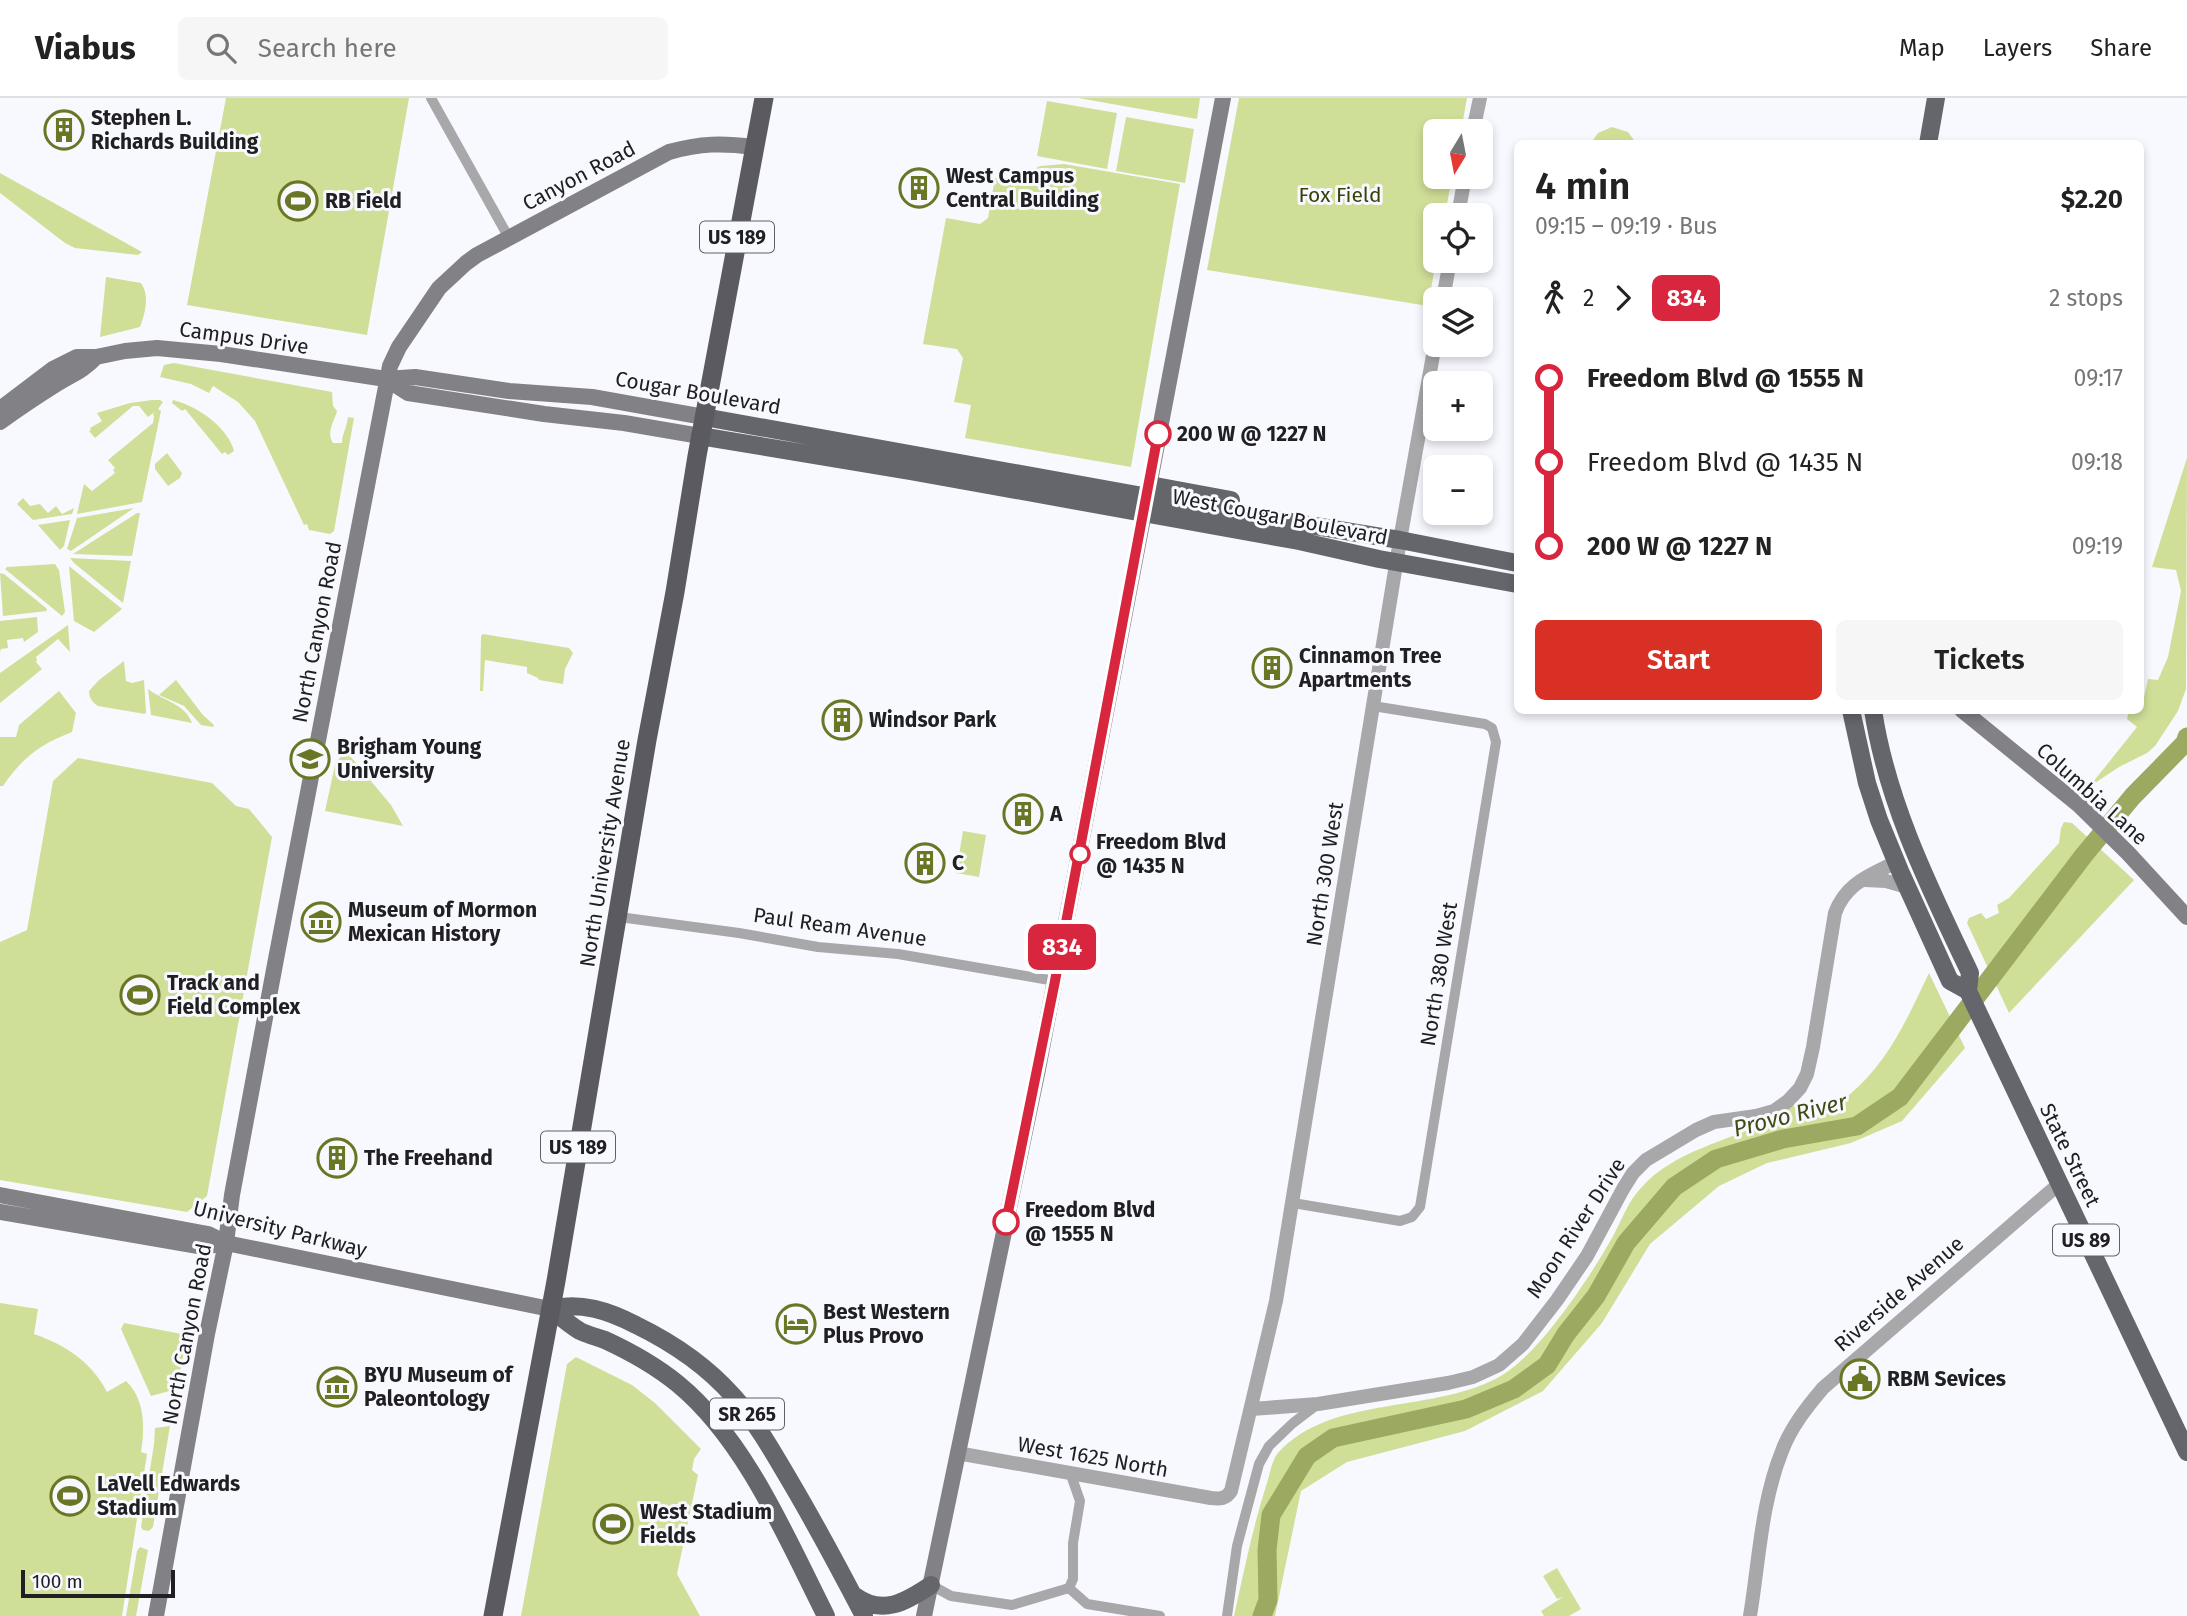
<!DOCTYPE html>
<meta charset="utf-8">
<style>
:root{--surface:#fff;--page:#f6f6f6;--text:#222;--muted:#767676;--line:#e0e0e0;--accent:#d93025}
body{margin:0;font-family:"Fira Sans",sans-serif;background:var(--page);color:var(--text);height:100vh;display:flex;flex-direction:column;font-size:26px;white-space:nowrap}
*{box-sizing:border-box;margin:0}
p{font-size:23px;color:var(--muted)}
.icon{flex:none;width:38px;height:38px;fill:none;stroke:currentColor;stroke-width:2;stroke-linecap:round;stroke-linejoin:round}
.map{position:relative;flex:1;overflow:hidden}
.panel{position:absolute;left:1514px;top:42px;width:630px;height:574px;display:flex;flex-direction:column;background:var(--surface);border-radius:10px;box-shadow:0 4px 10px #0003}
.panel>*{flex:none}
.badge{padding:0 14px;border-radius:10px;font-size:24px;line-height:46px}
.needle{width:46px;rotate:190deg}
.tools{position:absolute;left:1423px;top:21px;display:grid;gap:14px}
.tools a{display:grid;place-items:center;width:70px;height:70px;border-radius:10px;background:var(--surface);box-shadow:0 4px 10px #0003;font-size:35px}
.scale{position:absolute;left:21px;bottom:18px;width:154px;box-sizing:border-box;padding-left:7px;border:4px solid #202023;border-top:0;font-size:19px;line-height:24px;white-space:nowrap;color:#202023;-webkit-text-stroke:5px #f8f8ff;paint-order:stroke}
.map>.badge{position:absolute;translate:-50% -50%;box-shadow:0 0 0 4px #fff}
.legs{display:flex;align-items:center;gap:10px;height:77px;padding:0 21px;font-size:23px}
.legs p{margin-inline-start:auto}
.summary{display:flex;align-items:center;justify-content:space-between;height:119px;padding:0 21px}
h1{font-size:38px;font-weight:600;line-height:52px}
.cta{display:flex;gap:14px;margin-top:auto;padding:14px 21px}
.cta a{flex:1;height:80px;border-radius:10px;background:var(--accent);color:#fff;font-size:28px;font-weight:600;line-height:80px;text-align:center}
.cta a+a{background:var(--page);color:var(--text)}
ul{padding:0 21px;list-style:none}
li{display:flex;align-items:center;gap:24px;height:84px;font-size:26px}
li i{display:grid;place-items:center;width:10px;height:100%;margin:0 9px;background:currentColor}
li i::after{content:'';width:18px;height:18px;margin:-9px;border:5px solid;border-radius:50%;background:var(--surface)}
li p{margin-inline-start:auto}
li:first-child i{background:linear-gradient(#0000 50%,currentColor 0)}
li:last-child i{background:linear-gradient(currentColor 50%,#0000 0)}
header{display:flex;align-items:center;gap:42px;box-sizing:border-box;height:98px;padding:0 35px;background:var(--surface);border-bottom:2px solid var(--line)}
header strong{font-size:33px}
nav{display:flex;gap:38px;margin-inline-start:auto;font-size:24px}
.search{width:490px;height:63px;background:var(--page);display:flex;align-items:center;gap:18px;box-sizing:border-box;padding:0 24px;border-radius:10px;color:var(--muted);font-size:26px}
.map>svg:first-child{display:block}
</style>
<header>
<strong>Viabus</strong>
<div class="search"><svg class="icon" aria-label="search" viewBox="0 0 24 24"><circle cx="10" cy="10" r="6"/><path d="M15 15l6 6"/></svg>Search here</div>
<nav><a>Map</a><a>Layers</a><a>Share</a></nav>
</header>
<div class="map">
<svg width="2187" height="1518" viewBox="0 0 2187 1518">
<rect width="100%" height="100%" fill="#f8f8ff"/>
<!-- green -->
<path fill="#d0df98" d="M226,0h183l-42,237 -180,-30z
M1078,0h122l-3,21z
M1239,0h228l-6,33h-26v46h17l-7,38h-10l1,46 -8,45 -221,-36z
M1047,3l70,12 -10,56 -70,-13z
M1126,19l68,12 -9,54 -69,-12z
M1612,29l16,5 8,11h-45l7,-10z
M1064,66l116,20 -49,283 -166,-29 6,-33 -17,-3 9,-44 -6,-9 -34,-5 23,-126 34,6 8,-6 7,-40 17,3 28,-15z
M0,75l142,79 -4,3 -63,-7 -10,-5 -65,-50z
M106,179l35,6c9,13 4,30 -1,44l-40,10z
M174,265l158,29 1,14 4,5c-3,11 -11,21 -4,32h9c0,-9 5,-16 6,-26l6,1 -20,113 -4,3 -21,-4 -2,-6 -3,1 -49,-104 -17,-19 -25,-16 -4,7 -18,-9 -31,-7 4,-12z
M152,302h8l3,2 -5,7 3,2 -19,91 -65,12 7,-30 8,7 23,-18 -2,-3 2,-2 -7,-8 45,-37 1,-7 -1,-2 3,-3 -8,6 -9,-11h-6l-38,32 -6,-7 2,-1 -1,-2 12,-7 -5,-8 33,-10z
M173,302c28,7 56,30 61,51l-6,4 -3,-3 -3,2 -37,-45 -3,2 -10,-8z
M167,355l15,20 -2,5 -12,8 -13,-17v-5z
M2187,360l-1,231 -8,22 -23,35 -8,7 -28,14 -30,20 48,-60 -10,-8 2,-8h12l7,-32 10,1 10,-23 13,-66 -5,-21 -24,-3z
M23,400l7,8 10,-2 8,9 8,-7 6,8 12,-6 -2,6 -39,6 -16,-16z
M134,410l-63,43 -4,-2 10,-31z
M137,415h3l-8,43 -59,-2z
M70,422l-6,26 -4,4 -22,-25z
M70,460l61,3 -8,42 -49,-40z
M55,466l4,6 6,42 -3,4 -57,-47 2,-2z
M69,468l53,43 -28,23 -20,-11z
M0,475l4,1 42,34 1,3 -44,5z
M37,519l1,15 -14,10 -1,-4 -16,2 1,8 -7,1 -1,3v-31z
M68,527l2,27 -12,-13 -22,18 1,3 -1,2 6,7 -42,34v-30z
M483,536l86,14 4,5 -8,16 -2,15 -24,-4 -1,-2 -11,-5v-6l-42,-7 -2,31h-3l1,-55z
M124,563l2,20 6,2 12,-3 2,32 -1,2 -47,-8c-5,-3 -9,-8 -9,-15l10,-11z
M176,582l27,35 11,10 -1,2 -12,-2 -17,-19 -25,-11z
M148,591c16,12 37,15 44,34l-41,-8z
M59,593l17,22 -4,19c-33,13 -49,25 -69,54h-3v-49h16l3,-12z
M345,652l46,55 12,21 -78,-15 10,-46z
M78,660l134,25 24,23 13,3 23,28 -65,359 -20,16 -187,-32v-238l27,-12 26,-149z
M2064,724l8,1 62,57 -125,133 -42,-90 2,-5 12,-5 5,6 13,-6 -2,-8 12,-7 50,-55 2,-15z
M963,733l23,4 -7,42 -23,-4z
M1929,875l36,75 -63,73 -51,22 -84,20 -48,23 -69,58 -48,79 -59,68 -78,40 -118,31 -46,29 -26,125h-41c10,-45 19,-90 33,-133 3,-10 5,-23 11,-30 54,-60 160,-38 226,-79 37,-23 86,-97 108,-136 9,-16 16,-37 29,-50 33,-38 87,-46 130,-69 7,-4 15,-10 22,-14l14,16c13,-8 30,-15 42,-26 39,-32 59,-78 80,-122z
M0,1205l38,6 -4,25c31,11 57,27 73,58l19,-11c19,18 19,46 15,71l6,2 -25,162h-122z
M124,1225l63,12 -10,54 -26,7 -30,-67z
M576,1259l56,28 23,18 46,46 -7,10 -2,11 6,5 -21,99 23,42h-179l46,-252z
M170,1328l-17,101 -4,4 -6,-1 -2,-3 13,-83 1,-16z
M140,1449l8,3 -12,66h-10l11,-65z
M1557,1470l24,41 -12,7h-25l-3,-5 22,-14 -6,2 -14,-23z"/>
<g fill="none" stroke-linecap="round" stroke-linejoin="round">
<!-- river -->
<path stroke="#9ba961" stroke-width="19" d="M1262,1518l6,-16 -1,-50 4,-35 36,-59 26,-18 133,-29 48,-20 33,-24 19,-31 30,-38 30,-53 48,-56 42,-28 67,-20 74,-13 43,-29 184,-242 49,-59 52,-53 2,-6"/>
<!-- minor -->
<path stroke="#a8a8ab" stroke-width="10" d="M431,0l78,140
M619,819l120,16 79,14 80,7 157,27
M1293,1105l107,18 12,-4 8,-10 76,-465 -4,-14 -7,-4 -112,-18
M931,1487l20,11 61,9 57,-17 18,16 73,12
M1069,1490l4,-9v-36l7,-42 -9,-26
M1227,1518l10,-70 22,-82 10,-18 24,-23 25,-19"/>
<!-- tertiary -->
<path stroke="#a8a8ab" stroke-width="14" d="M1473,33l7,-33
M1458,117l7,-38
M1443,201l7,-38
M1865,782l21,1 21,6
M1252,1311l66,-5 130,-21 25,-6 26,-12 24,-21 34,-44 30,-44 36,-67 10,-16 13,-13 50,-30 18,-8 42,-6 18,-5 14,-10 12,-13 7,-14 6,-27 22,-134c11,-30 34,-37 61,-51
M957,1355l254,45c9,1 15,1 20,-7l45,-190 124,-761 35,-196
M1750,1518c9,-54 11,-113 32,-165 9,-24 25,-44 41,-63l236,-204"/>
<!-- secondary -->
<path stroke="#818186" stroke-width="16" d="M386,281l22,14 136,21 80,9 76,13
M0,311l53,-40 24,-12h19l29,-6 32,-3 64,6 165,25 29,-2 94,14 83,6 112,20
M0,324c18,-13 36,-25 55,-37 17,-11 27,-13 41,-28
M1962,612l117,95 49,48 59,64
M0,1097l208,39 18,9 324,66
M0,1114l204,35 22,-4
M156,1518l51,-282 19,-91 6,-48 44,-236 114,-593 9,-19 40,-59 27,-25 11,-8 192,-103c32,-9 53,-9 86,-5
M924,1518l114,-547 185,-971"/>
<!-- primary -->
<path stroke="#65666b" stroke-width="18" d="M1928,46l8,-46
M704,319l544,98 152,25 117,23
M700,338l211,35 388,70 80,18 138,25
M1150,387l81,15
M1851,612l16,73 12,37 21,51 50,110 18,10
M1873,612c14,93 57,179 97,263l-2,18 219,461
M550,1211c30,-8 59,2 86,16 37,18 71,41 98,72 22,25 39,55 56,84 26,44 50,89 74,135
M550,1211c10,7 20,16 30,22 8,4 17,6 25,9 26,12 51,26 73,44 68,56 109,155 148,232
M855,1498c27,20 51,6 76,-11"/>
<!-- trunk -->
<path stroke="#5a5a60" stroke-width="19" d="M493,1518l63,-335 91,-541 28,-148 22,-136 67,-358"/>
</g>
<g fill="none" stroke-linecap="round" stroke-linejoin="round">
<!-- line-1 casing -->
<g stroke="#fff" stroke-width="16">
<path id="line-1" d="M1006,1124l49,-241 103,-547"/>
</g>
<!-- line-1 -->
<use href="#line-1" stroke="#d7263d" stroke-width="10"/>
</g>
<!-- icons -->
<defs>
<g id="building-ring" transform="scale(2.0125)"><circle r="9.5" fill="#f8f8ff" stroke="#697623" stroke-width="1.5"/><path d="M-4-6H4V6H1V3H-1V6H-4ZM-2.5-4.3h1.7v1.8h-1.7ZM.8-4.3h1.7v1.8H.8ZM-2.5-1h1.7V.8h-1.7ZM.8-1h1.7V.8H.8Z" fill="#697623"/></g>
<g id="stadium-ring" transform="scale(2.0125)"><circle r="9.5" fill="#f8f8ff" stroke="#697623" stroke-width="1.5"/><path d="M0-5a6.5 5 0 1 0 0 10a6.5 5 0 1 0 0-10ZM-3.5-1.8h7v3.6h-7Z" fill="#697623"/></g>
<g id="university-ring" transform="scale(2.0125)"><circle r="9.5" fill="#f8f8ff" stroke="#697623" stroke-width="1.5"/><path d="M0-5L7-2L0 1L-7-2ZM-4 1L0 2.5L4 1V4Q0 6-4 4Z" fill="#697623"/></g>
<g id="museum-ring" transform="scale(2.0125)"><circle r="9.5" fill="#f8f8ff" stroke="#697623" stroke-width="1.5"/><path d="M0-6L6-3V-2H-6V-3ZM-5-1h2V3h-2ZM-1-1h2V3h-2ZM3-1h2V3H3ZM-6 4H6V6H-6Z" fill="#697623"/></g>
<g id="hotel-ring" transform="scale(2.0125)"><circle r="9.5" fill="#f8f8ff" stroke="#697623" stroke-width="1.5"/><path d="M-6-4.5h1.5V1H6V5H4.5V3h-9V5H-6ZM-4 0a1.8 1.8 0 1 1 3.6 0ZM.5 0V-2.5h3Q6-2.5 6 0Z" fill="#697623"/></g>
<g id="civic-ring" transform="scale(2.0125)"><circle r="9.5" fill="#f8f8ff" stroke="#697623" stroke-width="1.5"/><path d="M-.6-6.5H3V-4.5H.6V-3L4-1V1h2V6H-6V1h2V-1L-.6-3ZM-1.2 2.5V6h2.4V2.5Z" fill="#697623"/></g>
</defs>
<g fill-rule="evenodd">
<use href="#building-ring" x="64" y="32"/>
<use href="#building-ring" x="919" y="90"/>
<use href="#stadium-ring" x="298" y="103"/>
<use href="#building-ring" x="1272" y="570"/>
<use href="#building-ring" x="842" y="622"/>
<use href="#university-ring" x="310" y="661"/>
<use href="#building-ring" x="1023" y="716"/>
<use href="#building-ring" x="925" y="765"/>
<use href="#museum-ring" x="321" y="824"/>
<use href="#stadium-ring" x="140" y="897"/>
<use href="#building-ring" x="337" y="1060"/>
<use href="#hotel-ring" x="796" y="1226"/>
<use href="#civic-ring" x="1860" y="1281"/>
<use href="#museum-ring" x="337" y="1289"/>
<use href="#stadium-ring" x="70" y="1398"/>
<use href="#stadium-ring" x="613" y="1426"/>
</g>
<!-- markers -->
<g fill="#fff" stroke="#d7263d" stroke-width="3.5">
<circle cx="1158" cy="336" r="12"/>
<circle cx="1080" cy="756" r="9"/>
<circle cx="1006" cy="1124" r="12"/>
</g>
<g text-anchor="middle" stroke-width="6" stroke-linejoin="round" paint-order="stroke">
<!-- shield labels -->
<g fill="#f8f8ff" stroke="#616165" stroke-width="2">
<rect x="700" y="123.5" width="74" height="31" rx="5"/>
<rect x="541" y="1033.5" width="74" height="31" rx="5"/>
<rect x="2053" y="1126.5" width="66" height="31" rx="5"/>
<rect x="710" y="1300.5" width="74" height="31" rx="5"/>
</g>
<g font-size="19" font-weight="bold" fill="#202023">
<text x="737" y="146">US 189</text>
<text x="578" y="1056">US 189</text>
<text x="2086" y="1149">US 89</text>
<text x="747" y="1323">SR 265</text>
</g>
<!-- poi labels -->
<g font-size="21" font-weight="bold" fill="#202023" stroke="#f8f8ff" text-anchor="start">
<text x="91" y="27">Stephen L.<tspan x="91" dy="24">Richards Building</tspan></text>
<text x="946" y="85">West Campus<tspan x="946" dy="24">Central Building</tspan></text>
<text x="325" y="110">RB Field</text>
<text x="1299" y="565">Cinnamon Tree<tspan x="1299" dy="24">Apartments</tspan></text>
<text x="869" y="629">Windsor Park</text>
<text x="337" y="656">Brigham Young<tspan x="337" dy="24">University</tspan></text>
<text x="1050" y="723">A</text>
<text x="952" y="772">C</text>
<text x="348" y="819">Museum of Mormon<tspan x="348" dy="24">Mexican History</tspan></text>
<text x="167" y="892">Track and<tspan x="167" dy="24">Field Complex</tspan></text>
<text x="364" y="1067">The Freehand</text>
<text x="823" y="1221">Best Western<tspan x="823" dy="24">Plus Provo</tspan></text>
<text x="364" y="1284">BYU Museum of<tspan x="364" dy="24">Paleontology</tspan></text>
<text x="1887" y="1288">RBM Sevices</text>
<text x="97" y="1393">LaVell Edwards<tspan x="97" dy="24">Stadium</tspan></text>
<text x="640" y="1421">West Stadium<tspan x="640" dy="24">Fields</tspan></text>
</g>
<!-- street labels -->
<g font-size="21" fill="#202023" stroke="#f8f8ff">
<text transform="translate(579 78) rotate(-28)" y="7">Canyon Road</text>
<text transform="translate(244 240) rotate(8)" y="7">Campus Drive</text>
<text transform="translate(698 295) rotate(10)" y="7">Cougar Boulevard</text>
<text transform="translate(1280 419) rotate(11)" y="7">West Cougar Boulevard</text>
<text transform="translate(317 534) rotate(-79)" y="7">North Canyon Road</text>
<text transform="translate(2092 696) rotate(42)" y="7">Columbia Lane</text>
<text transform="translate(605 755) rotate(-81)" y="7">North University Avenue</text>
<text transform="translate(1325 776) rotate(-81)" y="7">North 300 West</text>
<text transform="translate(840 829) rotate(8)" y="7">Paul Ream Avenue</text>
<text transform="translate(1439 876) rotate(-81)" y="7">North 380 West</text>
<text transform="translate(2070 1057) rotate(64)" y="7">State Street</text>
<text transform="translate(1576 1130) rotate(-57)" y="7">Moon River Drive</text>
<text transform="translate(280 1131) rotate(14)" y="7">University Parkway</text>
<text transform="translate(1899 1196) rotate(-41)" y="7">Riverside Avenue</text>
<text transform="translate(187 1236) rotate(-79)" y="7">North Canyon Road</text>
<text transform="translate(1093 1359) rotate(10)" y="7">West 1625 North</text>
</g>
<!-- park labels -->
<g font-size="21" fill="#394109" stroke="#f8f8ff">
<text x="1340" y="104">Fox Field</text>
</g>
<!-- stop labels -->
<g font-size="21" font-weight="bold" fill="#202023" stroke="#f8f8ff" text-anchor="start">
<text x="1177" y="343">200 W @ 1227 N</text>
<text x="1096" y="751">Freedom Blvd<tspan x="1096" dy="24">@ 1435 N</tspan></text>
<text x="1025" y="1119">Freedom Blvd<tspan x="1025" dy="24">@ 1555 N</tspan></text>
</g>
<!-- water labels -->
<g font-size="23" font-style="italic" fill="#424b15" stroke="#f8f8ff">
<text transform="translate(1790 1017) rotate(-14)" y="8">Provo River</text>
</g>
</g>
</svg>
<div class="tools">
<a><svg class="needle" viewBox="-14 -14 28 28"><path d="M0-13l5 13h-10z" fill="#e53935"/><path d="M0 13l5-13h-10z" fill="#767676"/></svg></a>
<a><svg class="icon" aria-label="locate" viewBox="0 0 24 24"><circle cx="12" cy="12" r="6"/><path d="M12 2v4M12 18v4M2 12h4M18 12h4"/></svg></a>
<a><svg class="icon" aria-label="layers" viewBox="0 0 24 24"><path d="M12 4l9 5-9 5-9-5zM3 14l9 5 9-5"/></svg></a>
<a>+</a>
<a>−</a>
</div>
<div class="scale">100 m</div>
<b class="badge" style="left:1062px;top:849px;background:#d7263d;color:#fff">834</b>
<section class="panel">
<div class="summary"><div><h1>4 min</h1><p>09:15 – 09:19 · Bus</p></div><b>$2.20</b></div>
<div class="legs"><svg class="icon" aria-label="walk" viewBox="0 0 24 24"><circle cx="13" cy="4" r="2"/><path d="M13 8l-2 6 4 7M11 14l-3 7M7 12l3-4h3l4 4"/></svg>2<svg class="icon" aria-label="forward" viewBox="0 0 24 24"><path d="M9 5l7 7-7 7"/></svg><b class="badge" style="background:#d7263d;color:#fff">834</b><p>2 stops</p></div>
<ul>
<li><i style="color:#d7263d"></i><b>Freedom Blvd @ 1555 N</b><p>09:17</p></li>
<li><i style="color:#d7263d"></i><span>Freedom Blvd @ 1435 N</span><p>09:18</p></li>
<li><i style="color:#d7263d"></i><b>200 W @ 1227 N</b><p>09:19</p></li>
</ul>
<div class="cta"><a>Start</a><a>Tickets</a></div>
</section>
</div>
